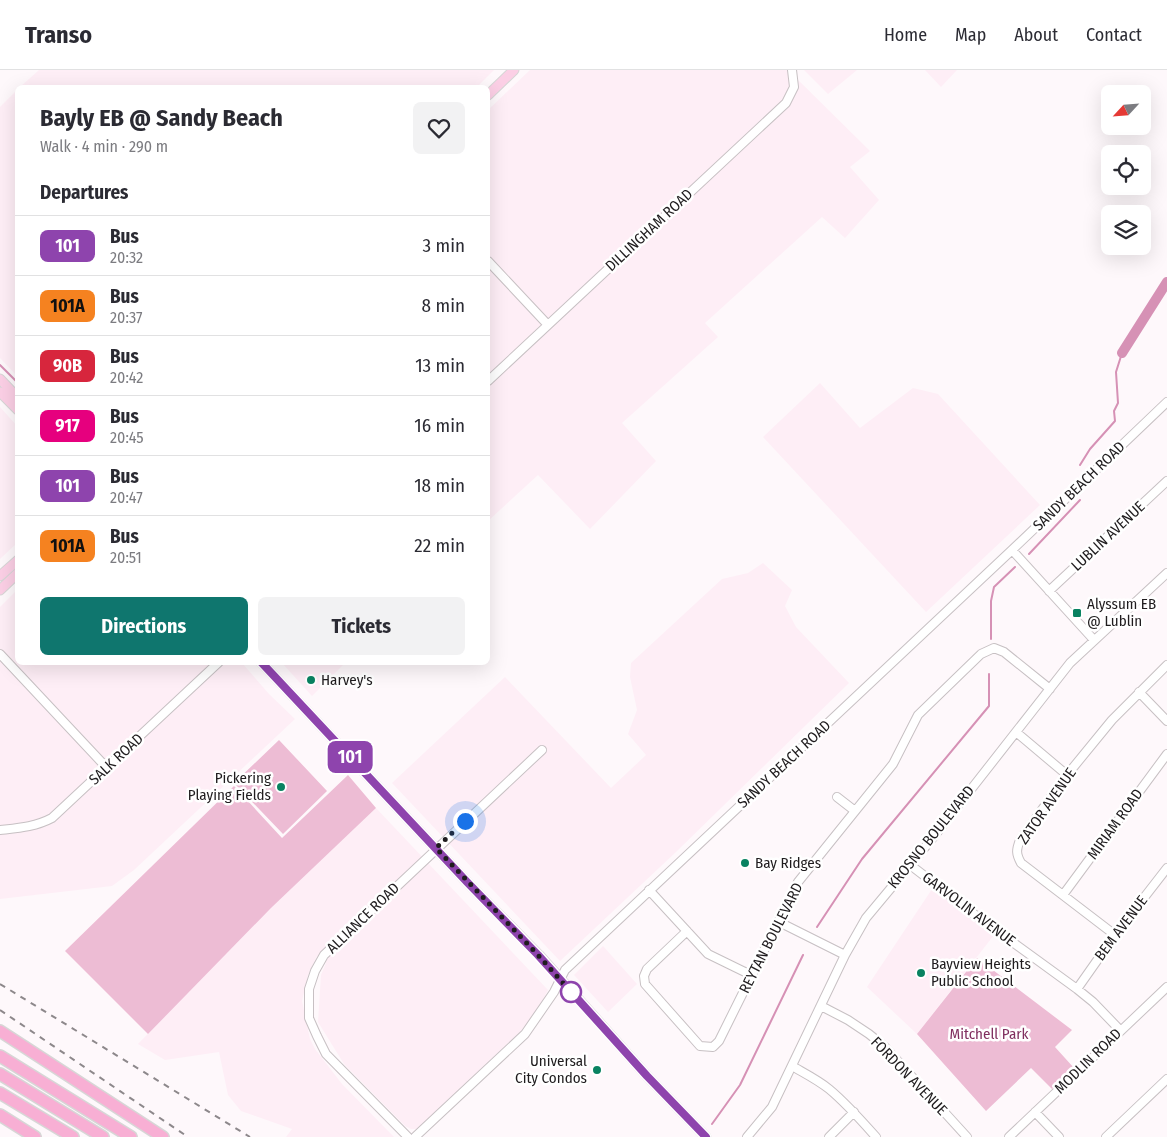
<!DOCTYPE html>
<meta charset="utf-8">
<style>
:root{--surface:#fff;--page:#f2f2f3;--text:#2b2b33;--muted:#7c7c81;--line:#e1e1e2;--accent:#0f766e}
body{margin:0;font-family:"Fira Sans Condensed",sans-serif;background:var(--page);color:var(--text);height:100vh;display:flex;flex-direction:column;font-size:19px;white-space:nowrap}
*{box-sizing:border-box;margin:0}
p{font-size:16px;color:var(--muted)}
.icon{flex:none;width:28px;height:28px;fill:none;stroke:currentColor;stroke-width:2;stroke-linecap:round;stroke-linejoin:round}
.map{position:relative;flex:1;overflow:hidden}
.side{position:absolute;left:15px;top:15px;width:475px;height:580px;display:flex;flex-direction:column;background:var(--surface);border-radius:8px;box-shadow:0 5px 20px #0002}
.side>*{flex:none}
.badge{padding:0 10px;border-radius:8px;font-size:18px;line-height:32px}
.needle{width:32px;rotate:244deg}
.controls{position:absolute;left:1101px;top:15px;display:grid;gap:10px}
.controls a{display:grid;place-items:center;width:50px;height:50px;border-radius:8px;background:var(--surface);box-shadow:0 5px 20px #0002;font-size:25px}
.you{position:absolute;width:25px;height:25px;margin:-12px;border:4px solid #fff;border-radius:50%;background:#1a73e8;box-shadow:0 0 0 8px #1a73e833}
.map>.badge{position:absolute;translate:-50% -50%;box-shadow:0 0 0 2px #fff}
h2{padding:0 25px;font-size:19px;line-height:45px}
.round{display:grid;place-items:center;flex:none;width:52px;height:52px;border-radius:8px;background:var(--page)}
.overview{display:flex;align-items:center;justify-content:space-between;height:85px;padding:0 25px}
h1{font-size:24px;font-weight:700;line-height:38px}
.primary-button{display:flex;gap:10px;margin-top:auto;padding:10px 25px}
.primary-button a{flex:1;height:58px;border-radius:8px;background:var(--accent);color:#fff;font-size:20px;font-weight:700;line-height:58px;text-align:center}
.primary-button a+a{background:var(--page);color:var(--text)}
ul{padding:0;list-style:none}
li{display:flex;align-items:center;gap:15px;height:60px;padding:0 25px;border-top:1px solid var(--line)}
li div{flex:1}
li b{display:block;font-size:19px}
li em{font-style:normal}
li .badge{min-width:55px;font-weight:700;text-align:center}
header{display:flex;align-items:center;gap:30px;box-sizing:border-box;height:70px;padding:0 25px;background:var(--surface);border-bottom:1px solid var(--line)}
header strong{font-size:24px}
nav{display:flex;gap:28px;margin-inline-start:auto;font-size:18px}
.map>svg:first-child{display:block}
</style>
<header>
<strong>Transo</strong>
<nav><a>Home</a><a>Map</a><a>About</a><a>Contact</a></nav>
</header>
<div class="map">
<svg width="1167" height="1067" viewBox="0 0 1167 1067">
<rect width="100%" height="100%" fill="#fef8fb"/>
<!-- built -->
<path fill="#feeef6" d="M39,0h455l-18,18 -456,-1z
M530,0h258l82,81 -20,16 29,33 -34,38 -23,-21 -117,106 13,14 -96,86 34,38 -66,68 -52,-54 -50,46v-411z
M804,0h53l-29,24z
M925,0h32l-16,17z
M17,20v286l-17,-18v-251z
M820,313l40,45 53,-40 25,6 102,111 -114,107 -163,-175z
M0,337l18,20 -1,116 -17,16z
M763,493l29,27 -7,16 11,21 53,56 -173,169 -116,109 -168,-178 113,-106 106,111 35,-33 -18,-21 9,-24 -7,-33 1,-14 91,-84 26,-6z
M17,520l1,72 224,1 27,31 26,25 -161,151 -22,16 -112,13v-292z
M282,593h63l-33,33z
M376,738l172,182 -11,22 -19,22 -101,95h-6l-6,-3 -61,-62 -26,-42 3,-47 5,-12 -9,-7 -9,19 -6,26 8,38 5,10 27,35 52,53h-108l6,-8 -51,-18 -13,-16 -9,-43 -54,8 -27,-16 133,-136z
M932,819l62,46 -77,99 -50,-47z
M603,876l34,38 -29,28 -34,-37z"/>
<!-- green -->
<path fill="#edbcd4" d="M279,670l48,51 -44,43 -49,-51z
M348,705l28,33 -105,100 -123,126 -83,-83 169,-165 48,52z
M977,888l95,72 -17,17 19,21 -22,21 -21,-21 -45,43 -69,-77z"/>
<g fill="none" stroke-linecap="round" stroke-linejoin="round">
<!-- stream -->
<path stroke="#d691b5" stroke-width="2" d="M0,295l18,18
M1080,395l10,-16 25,-28 -1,-10 4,-8 -2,-31 6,-19
M1029,484l51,-54
M991,569v-38l3,-14 21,-20
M817,857l45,-68 127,-153v-32
M712,1054l28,-39 63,-130"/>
<!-- river -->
<path stroke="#d691b5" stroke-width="10" d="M1122,283l45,-71"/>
<!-- minor casing -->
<g stroke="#c7c0c3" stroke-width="10">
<path id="minor" d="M488,191l60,64
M488,311l298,-278 8,-16 -2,-17
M1012,480l82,90
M1049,521l118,-110
M0,584l106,113
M1139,622l28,29
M1016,662l51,43
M837,727l18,14
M0,760c18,-2 35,-3 52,-12l167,-156
M909,794l65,50 103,75 16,13 27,28
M649,820l59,64 43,21
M1063,825l104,-141
M779,852l66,33
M687,861l-40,38 -3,7 1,8 55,62 13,1 6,-6 79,-159 95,-118 25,-49 63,-61 13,-6 10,4 46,37
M1115,865l-94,-72c-5,-9 -5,-13 -1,-23l47,-65 45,-55 55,-55
M1077,919l38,-54 52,-67
M821,936l27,14 21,14 16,13 82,90
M792,996c12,7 26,14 37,23 17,14 32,31 47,48
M1035,1042l24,25
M408,1067l-82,-83 -9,-18 -8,-18v-29l6,-18 9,-16 218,-205
M415,1067l110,-103 29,-42 11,-22 447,-420 155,-148
M747,1067l25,-30 73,-152 21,-37 70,-84 134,-171 97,-90
M829,1067l25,-25
M1009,1067l158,-150
M1106,1067l61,-58"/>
</g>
<!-- major casing -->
<g stroke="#d7d6d6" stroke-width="11">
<path id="major" d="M488,25l26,-25
M0,309l18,19
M0,322l18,18
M0,506l18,-16
M0,520l18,-17
M261,592l206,220 72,73 108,121 59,61"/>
</g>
<!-- highway casing -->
<g stroke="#d7d6d6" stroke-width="14">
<path id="highway" d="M0,961l163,106
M0,986l131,81
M0,1004l103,63
M0,1023l73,44
M0,1045l35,22"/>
</g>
<!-- minor -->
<use href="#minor" stroke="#fff" stroke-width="8"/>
<!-- major -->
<use href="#major" stroke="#fbcfe5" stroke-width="9"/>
<!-- highway -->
<use href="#highway" stroke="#f8afd4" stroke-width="11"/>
<!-- rail -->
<path stroke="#8d888b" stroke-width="2" stroke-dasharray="6 6" stroke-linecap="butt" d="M0,914l250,153
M0,940l188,127"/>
</g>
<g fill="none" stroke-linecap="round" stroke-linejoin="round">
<!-- line casing -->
<g stroke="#fff" stroke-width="11">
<path id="line" d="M261,592l206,220 71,73 109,121 59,61"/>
</g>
<!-- line -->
<use href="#line" stroke="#8e44ad" stroke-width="8"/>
<!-- walk -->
<path stroke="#1f1c1e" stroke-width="5" stroke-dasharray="0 9" d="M465,751l-29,27 102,107 33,37"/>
</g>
<!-- markers -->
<g fill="#098261" stroke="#fff" stroke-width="2">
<rect x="1072" y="538" width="10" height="10" rx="2.5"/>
<circle cx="311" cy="610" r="5"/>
<circle cx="281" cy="717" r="5"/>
<circle cx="745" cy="793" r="5"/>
<circle cx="921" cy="903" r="5"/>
<circle cx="597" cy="1000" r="5"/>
</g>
<circle fill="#fff" stroke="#8e44ad" stroke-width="2.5" cx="571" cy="922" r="10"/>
<g text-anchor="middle" stroke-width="5" stroke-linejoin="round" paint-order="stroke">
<!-- street labels -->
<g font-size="15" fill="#1f1c1e" stroke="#fff">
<text transform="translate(649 160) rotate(-43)" y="5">DILLINGHAM ROAD</text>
<text transform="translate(1079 416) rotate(-44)" y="5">SANDY BEACH ROAD</text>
<text transform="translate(1108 466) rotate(-43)" y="5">LUBLIN AVENUE</text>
<text transform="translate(116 689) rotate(-43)" y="5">SALK ROAD</text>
<text transform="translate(784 694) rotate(-43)" y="5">SANDY BEACH ROAD</text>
<text transform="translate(1047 736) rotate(-55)" y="5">ZATOR AVENUE</text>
<text transform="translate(1115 754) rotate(-54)" y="5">MIRIAM ROAD</text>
<text transform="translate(931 767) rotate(-51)" y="5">KROSNO BOULEVARD</text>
<text transform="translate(969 839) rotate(37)" y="5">GARVOLIN AVENUE</text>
<text transform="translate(363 848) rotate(-44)" y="5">ALLIANCE ROAD</text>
<text transform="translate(1121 858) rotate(-53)" y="5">BEM AVENUE</text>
<text transform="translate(771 868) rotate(-63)" y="5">REYTAN BOULEVARD</text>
<text transform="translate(1088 991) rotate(-44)" y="5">MODLIN ROAD</text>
<text transform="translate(909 1006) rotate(46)" y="5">FORDON AVENUE</text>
</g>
<!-- poi labels -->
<g font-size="15" fill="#1f1c1e" stroke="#fff" text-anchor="start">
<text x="1087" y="539">Alyssum EB<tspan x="1087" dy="17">@ Lublin</tspan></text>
<text x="321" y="615">Harvey's</text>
<text x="271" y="713" text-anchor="end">Pickering<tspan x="271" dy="17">Playing Fields</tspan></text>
<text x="755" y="798">Bay Ridges</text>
<text x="931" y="899">Bayview Heights<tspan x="931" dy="17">Public School</tspan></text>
<text x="587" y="996" text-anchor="end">Universal<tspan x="587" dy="17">City Condos</tspan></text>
</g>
<!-- park labels -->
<g font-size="15" fill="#802f5f" stroke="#fff">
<text x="989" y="969">Mitchell Park</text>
</g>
</g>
</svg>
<div class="controls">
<a><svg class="needle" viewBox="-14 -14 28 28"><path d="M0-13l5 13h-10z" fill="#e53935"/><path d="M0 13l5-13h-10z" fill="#7c7c81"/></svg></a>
<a><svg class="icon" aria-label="locate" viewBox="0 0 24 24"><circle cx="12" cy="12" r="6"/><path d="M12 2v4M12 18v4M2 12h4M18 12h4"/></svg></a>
<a><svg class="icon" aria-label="layers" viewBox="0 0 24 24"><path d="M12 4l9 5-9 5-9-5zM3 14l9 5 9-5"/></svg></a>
</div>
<div class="you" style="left:465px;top:751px"></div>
<b class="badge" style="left:350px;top:687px;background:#8e44ad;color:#fff">101</b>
<section class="side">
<div class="overview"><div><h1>Bayly EB @ Sandy Beach</h1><p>Walk · 4 min · 290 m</p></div><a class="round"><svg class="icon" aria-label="heart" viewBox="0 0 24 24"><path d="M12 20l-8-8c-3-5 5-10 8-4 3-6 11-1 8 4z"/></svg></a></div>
<h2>Departures</h2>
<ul>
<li><span class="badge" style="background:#8e44ad;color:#fff">101</span><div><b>Bus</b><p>20:32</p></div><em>3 min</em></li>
<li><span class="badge" style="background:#f58220;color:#111">101A</span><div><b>Bus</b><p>20:37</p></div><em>8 min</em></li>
<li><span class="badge" style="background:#d7263d;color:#fff">90B</span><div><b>Bus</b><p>20:42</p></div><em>13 min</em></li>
<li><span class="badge" style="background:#e6007e;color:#fff">917</span><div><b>Bus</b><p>20:45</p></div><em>16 min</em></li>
<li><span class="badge" style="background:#8e44ad;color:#fff">101</span><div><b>Bus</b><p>20:47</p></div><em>18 min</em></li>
<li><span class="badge" style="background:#f58220;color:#111">101A</span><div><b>Bus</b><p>20:51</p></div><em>22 min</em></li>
</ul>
<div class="primary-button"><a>Directions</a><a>Tickets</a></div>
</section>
</div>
